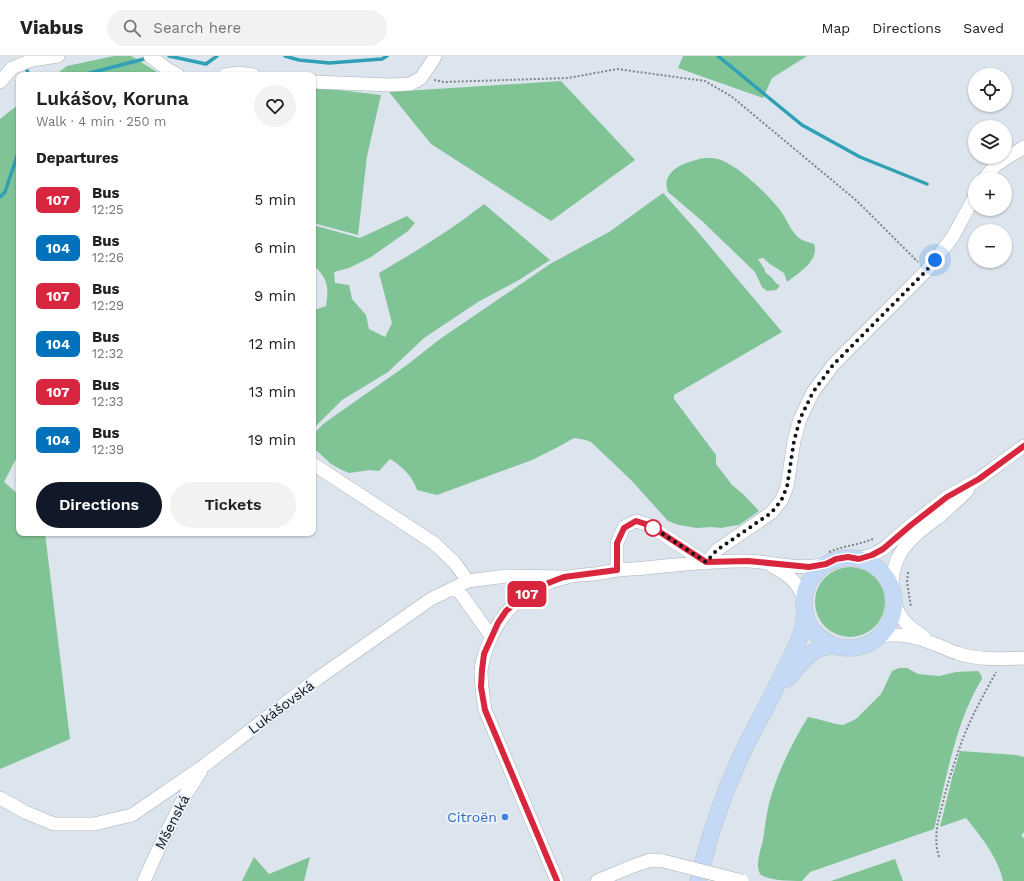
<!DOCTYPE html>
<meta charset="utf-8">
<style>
:root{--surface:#fff;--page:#f2f2f2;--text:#222;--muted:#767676;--line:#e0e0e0;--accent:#111827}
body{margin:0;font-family:"Work Sans",sans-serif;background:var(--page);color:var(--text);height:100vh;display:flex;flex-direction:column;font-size:15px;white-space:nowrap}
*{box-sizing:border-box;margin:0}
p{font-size:13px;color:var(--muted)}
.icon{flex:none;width:22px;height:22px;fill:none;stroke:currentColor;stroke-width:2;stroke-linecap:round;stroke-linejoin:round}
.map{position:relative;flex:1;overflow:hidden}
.details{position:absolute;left:16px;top:16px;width:300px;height:464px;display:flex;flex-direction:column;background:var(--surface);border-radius:8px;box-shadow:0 1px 3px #0004}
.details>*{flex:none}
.badge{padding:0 8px;border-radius:6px;font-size:14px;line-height:26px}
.tools{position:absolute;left:968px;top:12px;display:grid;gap:8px}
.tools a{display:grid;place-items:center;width:44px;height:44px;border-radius:50%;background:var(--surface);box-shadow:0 1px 3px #0004;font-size:20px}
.you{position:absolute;width:20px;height:20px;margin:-10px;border:3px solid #fff;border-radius:50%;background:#1a73e8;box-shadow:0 0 0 6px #1a73e833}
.map>.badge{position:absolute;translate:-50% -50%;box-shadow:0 0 0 2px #fff}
h2{padding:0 20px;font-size:15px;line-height:36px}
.round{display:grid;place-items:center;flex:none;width:42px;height:42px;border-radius:21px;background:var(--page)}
.overview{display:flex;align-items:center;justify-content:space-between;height:68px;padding:0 20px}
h1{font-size:19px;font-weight:600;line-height:30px}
.cta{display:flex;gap:8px;margin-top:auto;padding:8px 20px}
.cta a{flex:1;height:46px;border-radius:24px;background:var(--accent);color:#fff;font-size:16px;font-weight:600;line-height:46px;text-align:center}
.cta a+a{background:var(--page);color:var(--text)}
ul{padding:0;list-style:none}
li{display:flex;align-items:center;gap:12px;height:48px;padding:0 20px}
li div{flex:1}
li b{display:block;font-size:15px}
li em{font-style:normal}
li .badge{min-width:44px;font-weight:700;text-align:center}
header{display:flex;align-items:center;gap:24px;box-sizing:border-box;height:56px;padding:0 20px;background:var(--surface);border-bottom:1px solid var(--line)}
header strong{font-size:19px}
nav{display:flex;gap:22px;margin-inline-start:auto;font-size:14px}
.search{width:280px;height:36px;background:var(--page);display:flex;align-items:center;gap:10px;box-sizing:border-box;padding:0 14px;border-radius:22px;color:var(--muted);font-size:15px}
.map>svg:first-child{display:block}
</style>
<header>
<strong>Viabus</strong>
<div class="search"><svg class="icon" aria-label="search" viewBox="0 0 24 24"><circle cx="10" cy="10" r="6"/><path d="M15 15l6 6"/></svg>Search here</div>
<nav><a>Map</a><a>Directions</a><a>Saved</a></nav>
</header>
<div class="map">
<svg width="1024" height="825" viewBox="0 0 1024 825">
<rect width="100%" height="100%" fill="#dce4ed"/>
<!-- green -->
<path fill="#80c395" d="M114,0h17l31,19h-107l12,-9z
M683,0h124l-35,22 -9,20 -85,-30z
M561,25l74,79 -84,61 -120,-77 -42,-52z
M313,31l68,8 -14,61 -9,79 -45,-12z
M19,48v350l-1,1 -14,27 15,13v38h26l25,206 -70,30v-650z
M712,102c3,0 6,1 9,2 20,8 46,34 59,50 7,9 11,22 19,28 4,3 10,4 15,6 6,17 -16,29 -27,38l-3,-9 -14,-9 -7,-6 -5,1 7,11v2l7,6 4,5 4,3 -4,4 -9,1 -5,-4 -7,-15 -53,-51 -34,-29c-7,-19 12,-28 28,-32 5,-2 11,-2 16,-2z
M663,137l34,38 85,101 -108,63v4l42,56v9l16,21 11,9 16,17 -20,14 -13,2 -4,1 -11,-1 -14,1 -18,-3 -11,-4 -37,-41 -40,-38 -5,-2 -12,-2 -16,9 -26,13 -95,35 -20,-5c-4,-13 -15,-24 -27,-31l-11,12 -9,-1 -21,3 -7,-3 -11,-6 -15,-14 -3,-15 10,-11 84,-59 33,-26 110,-75 59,-32z
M484,148l66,56 -31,20 -41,22 -54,36 -36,34 -46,28 -29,29v-117l1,-2 12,-4c3,-19 2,-28 -13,-41v-40l47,13 47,-22 8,7 -7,8 -37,26 -22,11 -15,4 1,11 14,2 3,14 14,16 3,14 16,8 7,-14 -13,-50c36,-21 72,-43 105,-69z
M815 546a35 35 0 1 1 70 0a35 35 0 1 1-70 0Z
M899,612h8l11,6 21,2 17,-4 22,-1 3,4 1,4c-27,43 -36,102 -48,150l-124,43 -8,9c-12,0 -32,0 -41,-6 -7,-8 0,-26 2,-35 2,-12 3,-25 6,-36 7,-29 23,-61 39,-87l9,2 19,5 7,1 13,-6 25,-25 3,-6 8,-17z
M960,695l56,4 8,2v75l-3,4 3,2v43h-21c-4,-22 -23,-46 -37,-63l-26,9 12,-49z
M254,801l15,17 41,-17 -6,24h-62z
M895,803l8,22h-72z"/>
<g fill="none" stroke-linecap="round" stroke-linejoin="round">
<!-- stream -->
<path stroke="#30a0b6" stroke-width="3.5" d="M169,0l37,8 11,-8
M285,0l14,4 30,3 53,-4 5,-3
M718,0l84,69 58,32 67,27
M25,10l4,9
M82,19l66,-17
M0,141l5,-5 14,-42"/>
<!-- minor casing -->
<g stroke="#a9b1ba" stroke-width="14">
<path id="minor" d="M150,0l17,13 11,6
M225,19l14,-2 14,2
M0,26l12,-14 20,-8 26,-4
M313,26l77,3 20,-1 11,-6 12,-18 2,-4
M984,123l12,-14 28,-18
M313,408l121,79 20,19 14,19
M859,503l13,-4 11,-6 28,-24 36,-28 32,-18 45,-33
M706,507l11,-13 54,-37 10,-12 6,-14 7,-46 6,-22 13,-27 20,-27 93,-94 26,-33 23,-42
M772,510c17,10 24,13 32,33
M617,514v-27l7,-16 12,-6 13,4 57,38
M456,531l35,49
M892,532c0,-9 1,-19 5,-28 8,-19 27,-32 43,-44 9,-8 19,-17 28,-26
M894,546c6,18 15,25 30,35
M880,580c21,-3 37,1 57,9 6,2 13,6 20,8 20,7 46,6 67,5
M0,742l25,14 29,12h40l38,-9 73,-50 112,-86 114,-80 37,-18 38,-5 59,1
M144,825l15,-33 27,-54 15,-23
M557,825l-72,-171c-2,-13 -4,-25 -4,-39 1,-10 4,-19 8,-29 14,-34 39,-55 75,-64 9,-3 20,-3 30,-4 8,-1 16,-3 24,-4 9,-1 18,-1 27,-2 34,-3 69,-8 103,-7 27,1 50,10 78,3
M597,825l36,-15 18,-6 12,1"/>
</g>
<!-- major casing -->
<g stroke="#c1c2c3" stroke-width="17">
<path id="major" d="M804 547a45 45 0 1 1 90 0a45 45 0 1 1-90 0Z
M788,623c12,-15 25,-34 46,-33
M698,825l13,-48 16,-45 18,-41 21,-40 31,-62 6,-17 2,-13"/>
</g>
<!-- path -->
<path stroke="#7f858b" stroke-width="2" stroke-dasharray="2 2" stroke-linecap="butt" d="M434,24l10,2 124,-4 49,-9 88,12 26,15 126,105 61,61
M829,496c14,-6 29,-7 44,-13
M908,516l-1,10 4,25
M939,801c-6,-20 -1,-36 4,-55 5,-21 12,-41 19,-61 9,-24 22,-47 34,-69"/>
<!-- minor -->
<use href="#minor" stroke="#fff" stroke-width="13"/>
<!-- major -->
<use href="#major" stroke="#c4d9f6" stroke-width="16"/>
<!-- minor-bridge casing -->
<g stroke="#a9b1ba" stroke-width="14" stroke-linecap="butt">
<path id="minor-bridge" d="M663,805l79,20"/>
</g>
<!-- minor-bridge -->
<use href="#minor-bridge" stroke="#fff" stroke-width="13"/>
</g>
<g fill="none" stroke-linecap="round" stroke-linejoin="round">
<!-- line casing -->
<g stroke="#fff" stroke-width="9">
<path id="line" d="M557,825l-72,-171 -4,-23 1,-17 2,-16 14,-31 8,-12 14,-12 10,-8 13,-6 21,-8 53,-7v-27l7,-15 12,-7 13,4 57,37 42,-1 61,6 17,-3 10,-5 12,-2 11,2 13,-4 11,-6 28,-24 36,-28 32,-18 45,-33"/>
</g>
<!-- line -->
<use href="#line" stroke="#d7263d" stroke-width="6"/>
<!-- walk -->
<path stroke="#121518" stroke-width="4" stroke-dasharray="0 7.2" d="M653,472l-4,-3 57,37 11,-12 54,-37 10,-12 6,-14 7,-46 6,-22 13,-27 20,-27 93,-94 9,-11"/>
</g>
<!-- markers -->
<circle fill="#fff" stroke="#d7263d" stroke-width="2" cx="653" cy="472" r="8"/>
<circle fill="#3f7fe0" stroke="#e9f1fb" stroke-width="1.5" cx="505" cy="761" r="4"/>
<g text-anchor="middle" stroke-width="4" stroke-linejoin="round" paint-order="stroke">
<!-- street labels -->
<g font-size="14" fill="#121518" stroke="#e9f1fb">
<text transform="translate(281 651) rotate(-37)" y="5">Lukášovská</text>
<text transform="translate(172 766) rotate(-63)" y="5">Mšenská</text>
</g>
<!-- shop labels -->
<g font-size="14" fill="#366cbe" stroke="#e9f1fb" text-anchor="end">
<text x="497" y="766">Citroën</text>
</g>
</g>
</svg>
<div class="tools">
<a><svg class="icon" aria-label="locate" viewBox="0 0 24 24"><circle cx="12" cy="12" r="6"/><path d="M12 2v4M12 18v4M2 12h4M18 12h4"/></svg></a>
<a><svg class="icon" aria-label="layers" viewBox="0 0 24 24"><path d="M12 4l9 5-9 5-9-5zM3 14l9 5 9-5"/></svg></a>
<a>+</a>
<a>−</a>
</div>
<div class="you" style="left:935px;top:204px"></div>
<b class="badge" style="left:527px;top:538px;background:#d7263d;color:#fff">107</b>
<section class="details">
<div class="overview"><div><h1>Lukášov, Koruna</h1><p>Walk · 4 min · 250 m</p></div><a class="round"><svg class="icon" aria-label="heart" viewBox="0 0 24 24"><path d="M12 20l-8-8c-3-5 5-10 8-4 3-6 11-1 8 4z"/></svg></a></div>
<h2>Departures</h2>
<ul>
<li><span class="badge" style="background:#d7263d;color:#fff">107</span><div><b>Bus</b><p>12:25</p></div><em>5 min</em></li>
<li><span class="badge" style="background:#0072bc;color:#fff">104</span><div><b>Bus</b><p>12:26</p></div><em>6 min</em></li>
<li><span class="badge" style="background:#d7263d;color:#fff">107</span><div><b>Bus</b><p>12:29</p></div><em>9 min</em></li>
<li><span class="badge" style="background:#0072bc;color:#fff">104</span><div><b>Bus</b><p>12:32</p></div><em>12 min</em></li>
<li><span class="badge" style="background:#d7263d;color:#fff">107</span><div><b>Bus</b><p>12:33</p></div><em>13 min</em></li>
<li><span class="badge" style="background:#0072bc;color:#fff">104</span><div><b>Bus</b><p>12:39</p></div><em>19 min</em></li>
</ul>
<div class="cta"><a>Directions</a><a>Tickets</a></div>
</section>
</div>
